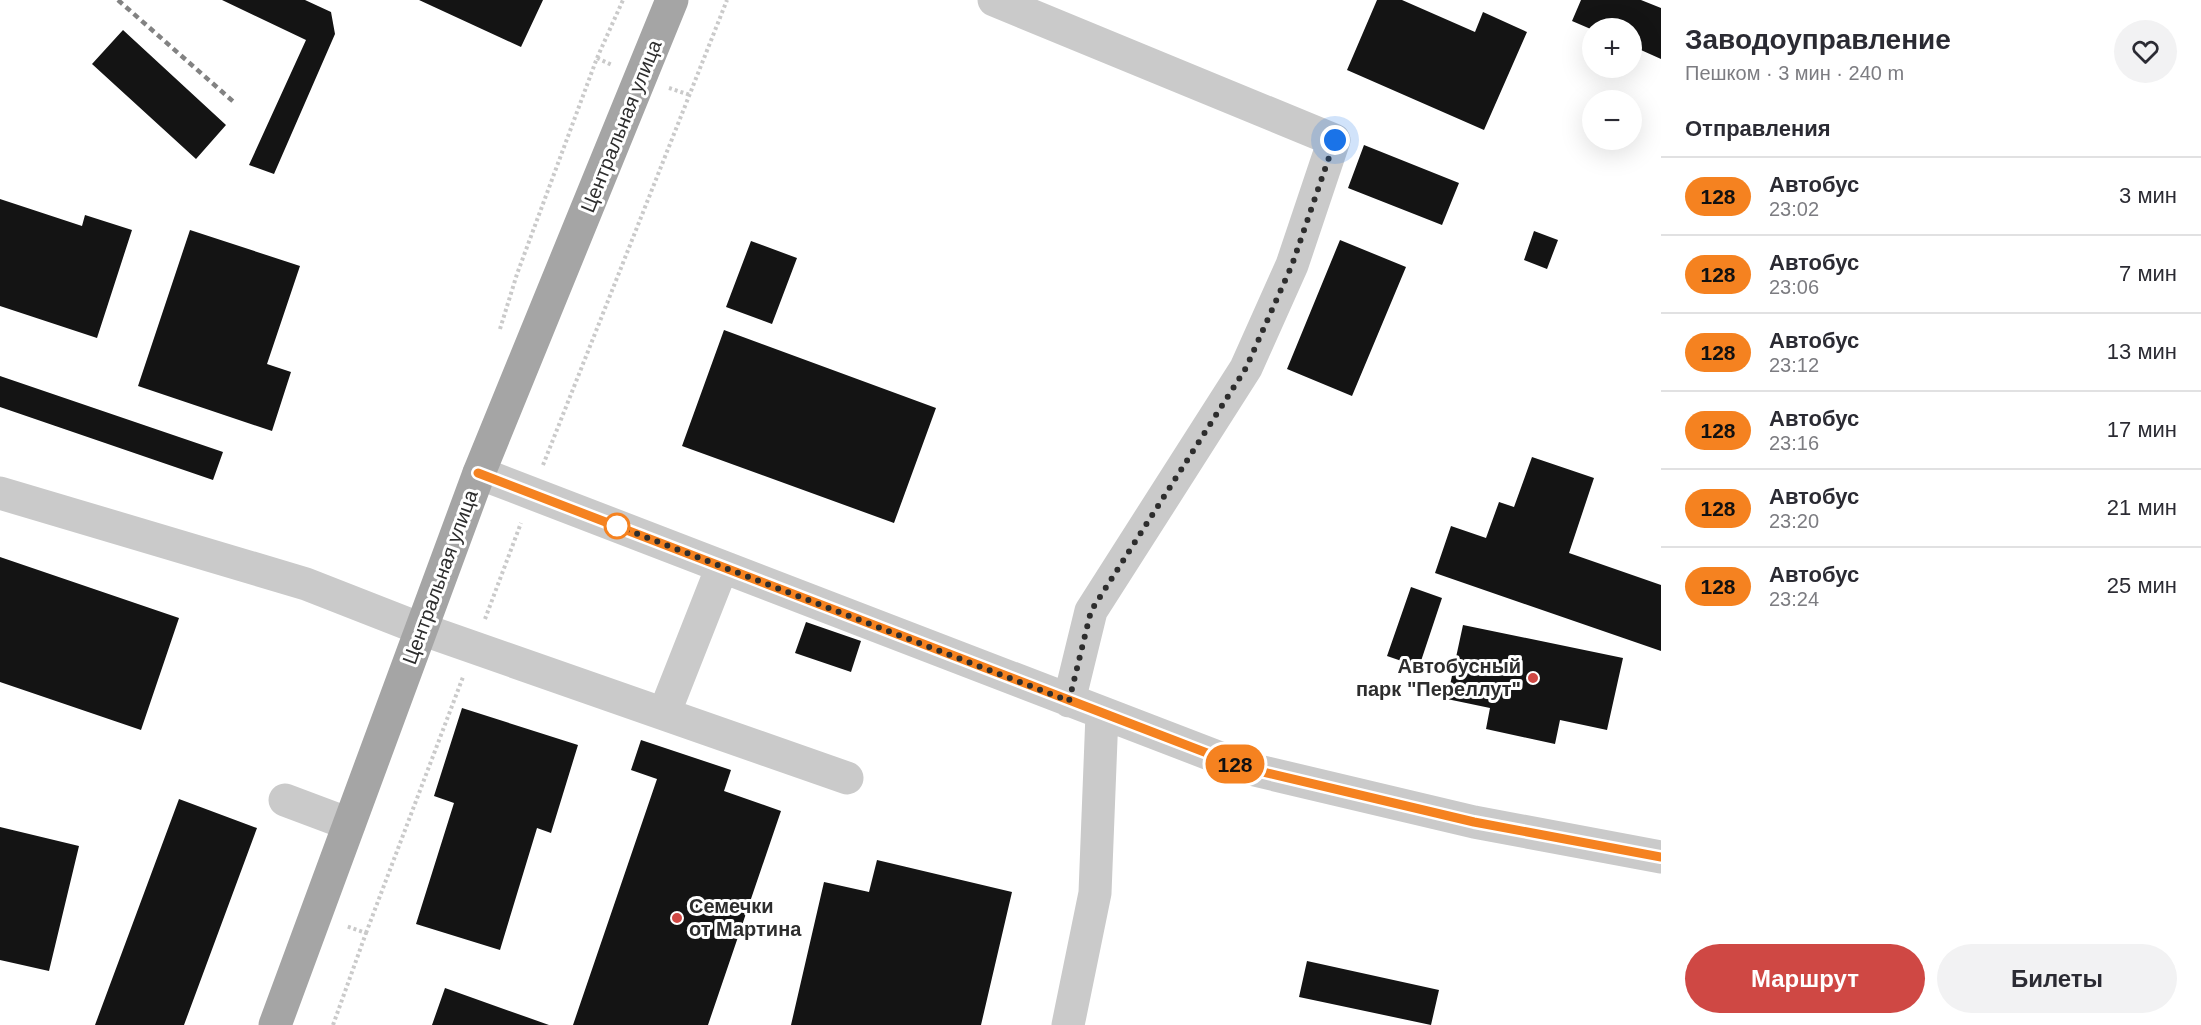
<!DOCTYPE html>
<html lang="ru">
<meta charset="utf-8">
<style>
:root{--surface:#fff;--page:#f2f2f3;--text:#2b2b33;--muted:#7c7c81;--line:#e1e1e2;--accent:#cf4844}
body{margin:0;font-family:Arial,sans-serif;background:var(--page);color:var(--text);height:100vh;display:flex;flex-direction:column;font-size:22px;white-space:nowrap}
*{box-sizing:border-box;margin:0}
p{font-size:20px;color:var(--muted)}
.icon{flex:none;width:33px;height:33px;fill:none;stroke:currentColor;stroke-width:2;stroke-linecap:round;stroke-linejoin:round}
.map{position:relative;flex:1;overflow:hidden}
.panel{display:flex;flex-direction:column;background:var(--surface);width:540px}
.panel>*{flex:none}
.badge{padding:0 12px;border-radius:20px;font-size:21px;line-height:39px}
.tools{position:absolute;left:1582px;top:18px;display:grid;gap:12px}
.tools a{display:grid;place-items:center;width:60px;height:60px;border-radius:50%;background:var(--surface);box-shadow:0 6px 24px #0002;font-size:30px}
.you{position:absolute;width:30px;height:30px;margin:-15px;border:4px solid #fff;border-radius:50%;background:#1a73e8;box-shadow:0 0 0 9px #1a73e833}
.map>.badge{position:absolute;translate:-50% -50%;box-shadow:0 0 0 3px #fff}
h2{padding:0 24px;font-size:22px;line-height:54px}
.round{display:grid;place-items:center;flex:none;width:63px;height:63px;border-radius:32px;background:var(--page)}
.head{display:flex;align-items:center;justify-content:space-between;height:102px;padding:0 24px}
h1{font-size:28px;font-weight:600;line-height:45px}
.cta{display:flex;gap:12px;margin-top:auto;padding:12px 24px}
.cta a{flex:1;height:69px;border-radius:36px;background:var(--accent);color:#fff;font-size:24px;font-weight:600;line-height:69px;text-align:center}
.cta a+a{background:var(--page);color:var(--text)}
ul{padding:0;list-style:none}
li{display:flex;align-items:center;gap:18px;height:78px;padding:0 24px;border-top:2px solid var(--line)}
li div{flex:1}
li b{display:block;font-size:22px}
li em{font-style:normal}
li .badge{min-width:66px;font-weight:700;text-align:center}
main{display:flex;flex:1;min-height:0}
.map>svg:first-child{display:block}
</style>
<main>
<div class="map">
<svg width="1661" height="1025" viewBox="0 0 1661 1025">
<rect width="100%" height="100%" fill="#fff"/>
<!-- building -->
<path fill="#141414" d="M222,0h83l26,12 4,22 -61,140 -25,-9 57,-125z
M419,0h124l-22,47z
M1377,0h25l73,32 8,-20 44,20 -43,98 -137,-60z
M1581,0h60l20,8v51l-29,-13v-18h-39v2l-21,-9z
M123,30l103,95 -30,34 -104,-95z
M1364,145l95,38 -17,42 -94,-37z
M0,199l82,27 3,-11 47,15 -35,108 -97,-32z
M190,230l110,36 -33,98 24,8 -19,59 -134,-45z
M1534,231l24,9 -11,29 -23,-9z
M1340,240l66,27 -54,129 -65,-27z
M751,241l46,17 -25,66 -46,-17z
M724,330l212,78 -42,115 -212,-77z
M0,376l223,76 -10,28 -213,-73z
M1532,457l62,21 -25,75 92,32v66l-226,-78 16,-47 35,12 13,-36 15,5z
M0,557l179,61 -38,112 -141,-48z
M1411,587l31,11 -23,69 -32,-11z
M806,622l55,19 -10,31 -56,-19z
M1463,625l160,33 -16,72 -47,-10 -5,24 -69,-15 4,-21 -43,-9z
M462,708l116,37 -27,88 -14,-5 -37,122 -84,-26 38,-121 -20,-7z
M641,740l90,30 -7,21 57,20 -73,214h-135l84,-246 -26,-9z
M179,799l78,29 -73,197h-89z
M0,827l79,19 -30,125 -49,-11z
M877,860l135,32 -31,133h-190l33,-143 45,10z
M1307,961l132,29 -8,35 -132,-28z
M445,988l104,37h-117z"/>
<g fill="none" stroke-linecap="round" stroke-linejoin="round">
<!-- path -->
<path stroke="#cacaca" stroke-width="4" stroke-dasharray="3 3" stroke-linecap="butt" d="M597,58l26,-58
M669,88l21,7
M500,329l17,-55 80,-216 15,7
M543,465l184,-465
M485,619l36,-96
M366,933l97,-256
M333,1025l33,-92 -20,-7"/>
<!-- minor -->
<path stroke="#cacaca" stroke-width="33" d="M994,0l340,140 -42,125 -46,103 -155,243 -22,90
M479,473l767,295 228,54 187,35
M0,493l306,91 115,45 426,149
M664,714l58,-147
M285,800l64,24
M1068,1025l27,-132 7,-179"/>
<!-- major -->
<path stroke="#a5a5a5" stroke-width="33" d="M275,1025l204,-552 193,-473"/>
<!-- rail -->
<path stroke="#828282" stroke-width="4.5" stroke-dasharray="6 4.5" stroke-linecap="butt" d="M118,0l118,104"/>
</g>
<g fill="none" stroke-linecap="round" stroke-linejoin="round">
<!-- line casing -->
<g stroke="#fff" stroke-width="14">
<path id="line" d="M478,473l768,295 228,54 187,35"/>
</g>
<!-- line -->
<use href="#line" stroke="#f58220" stroke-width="9"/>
<!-- walk -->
<path stroke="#2d2d2d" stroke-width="6" stroke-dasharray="0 10.8" d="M617,526l452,175 22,-90 155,-243 46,-103 43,-125"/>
</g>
<!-- markers -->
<circle fill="#fff" stroke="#f58220" stroke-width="3" cx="617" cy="526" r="12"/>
<g fill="#cf4844" stroke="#fff" stroke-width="2">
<circle cx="1533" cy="678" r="6"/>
<circle cx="677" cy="918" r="6"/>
</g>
<g text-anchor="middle" stroke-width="6" stroke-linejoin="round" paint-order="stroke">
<!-- street labels -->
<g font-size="20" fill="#2d2d2d" stroke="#fff">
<text transform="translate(621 126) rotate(-68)" y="7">Центральная улица</text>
<text transform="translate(440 577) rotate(-70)" y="7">Центральная улица</text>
</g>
<!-- poi labels -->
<g font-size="20" font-weight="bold" fill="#2d2d2d" stroke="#fff" text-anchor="end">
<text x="1521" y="673">Автобусный<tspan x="1521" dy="23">парк "Переллут"</tspan></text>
<text x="689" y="913" text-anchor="start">Семечки<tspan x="689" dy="23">от Мартина</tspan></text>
</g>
</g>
</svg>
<div class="tools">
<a>+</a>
<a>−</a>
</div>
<div class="you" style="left:1335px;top:140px"></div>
<b class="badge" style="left:1235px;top:764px;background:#f58220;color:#111">128</b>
</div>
<section class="panel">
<div class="head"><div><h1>Заводоуправление</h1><p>Пешком · 3 мин · 240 m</p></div><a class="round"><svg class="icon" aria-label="heart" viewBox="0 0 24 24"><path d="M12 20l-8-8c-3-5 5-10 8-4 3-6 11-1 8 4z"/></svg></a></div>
<h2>Отправления</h2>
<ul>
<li><span class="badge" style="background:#f58220;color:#111">128</span><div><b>Автобус</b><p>23:02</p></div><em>3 мин</em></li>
<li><span class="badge" style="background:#f58220;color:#111">128</span><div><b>Автобус</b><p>23:06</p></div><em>7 мин</em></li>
<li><span class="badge" style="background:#f58220;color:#111">128</span><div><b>Автобус</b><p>23:12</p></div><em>13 мин</em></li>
<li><span class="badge" style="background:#f58220;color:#111">128</span><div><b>Автобус</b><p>23:16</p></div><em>17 мин</em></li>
<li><span class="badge" style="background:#f58220;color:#111">128</span><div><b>Автобус</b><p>23:20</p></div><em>21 мин</em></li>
<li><span class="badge" style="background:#f58220;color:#111">128</span><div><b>Автобус</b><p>23:24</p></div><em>25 мин</em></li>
</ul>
<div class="cta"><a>Маршрут</a><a>Билеты</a></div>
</section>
</main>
